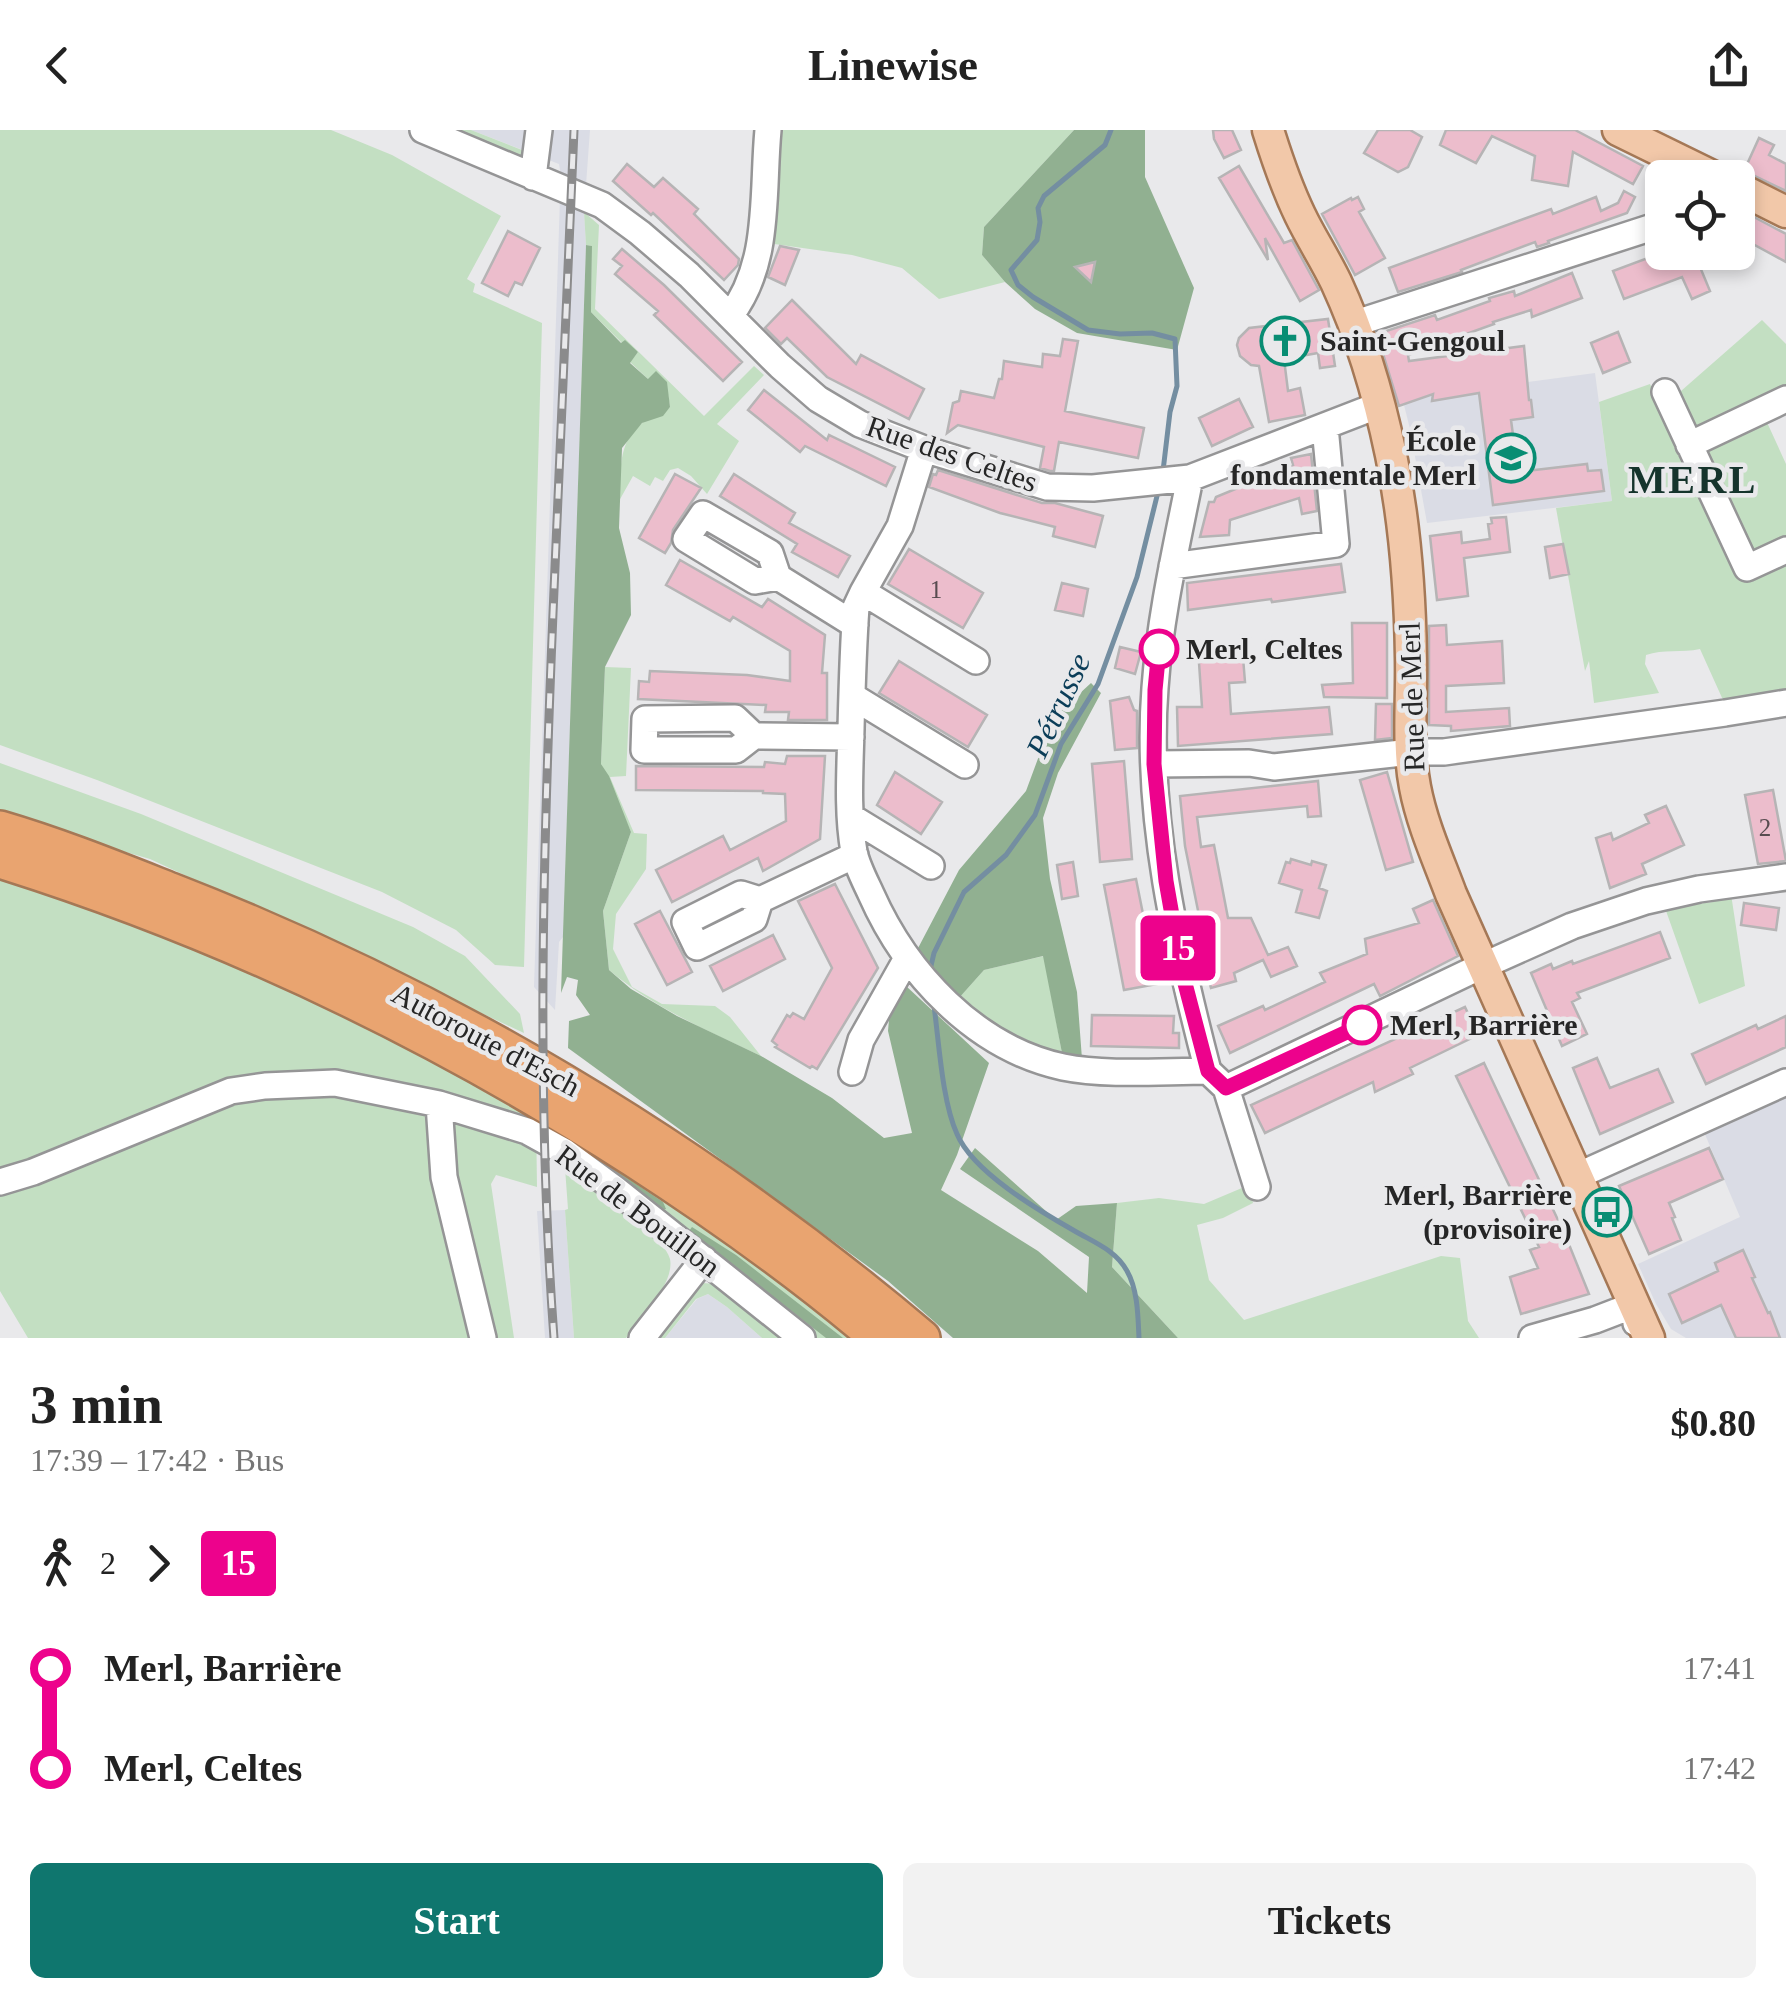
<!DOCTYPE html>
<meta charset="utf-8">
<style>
:root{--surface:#fff;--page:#f2f2f2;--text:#222;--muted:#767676;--accent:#0f766e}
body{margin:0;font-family:"Times New Roman",serif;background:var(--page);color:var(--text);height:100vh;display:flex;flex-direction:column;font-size:38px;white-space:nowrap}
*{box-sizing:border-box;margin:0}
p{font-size:32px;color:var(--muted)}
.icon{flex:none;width:55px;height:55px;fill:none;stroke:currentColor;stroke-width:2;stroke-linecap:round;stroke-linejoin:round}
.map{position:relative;height:1208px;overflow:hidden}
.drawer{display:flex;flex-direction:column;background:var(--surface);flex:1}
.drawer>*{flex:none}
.badge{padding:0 20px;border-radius:8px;font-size:35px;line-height:65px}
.buttons{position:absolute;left:1645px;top:30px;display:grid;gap:20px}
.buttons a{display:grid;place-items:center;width:110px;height:110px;border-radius:15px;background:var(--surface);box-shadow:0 5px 15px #0003;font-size:50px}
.map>.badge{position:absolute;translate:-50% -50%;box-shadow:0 0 0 5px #fff}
.legs{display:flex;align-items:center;gap:15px;height:110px;padding:0 30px;font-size:32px}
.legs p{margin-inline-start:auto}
.head{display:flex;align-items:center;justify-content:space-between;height:170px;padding:0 30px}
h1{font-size:55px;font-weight:700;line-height:75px}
.action{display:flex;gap:20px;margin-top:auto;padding:20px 30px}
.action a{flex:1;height:115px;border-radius:15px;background:var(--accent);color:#fff;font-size:40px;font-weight:700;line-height:115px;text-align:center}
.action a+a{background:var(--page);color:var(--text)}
ul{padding:0 30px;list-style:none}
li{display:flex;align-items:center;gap:35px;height:100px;font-size:38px}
li i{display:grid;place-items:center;width:15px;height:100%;margin:0 12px;background:currentColor}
li i::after{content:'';width:25px;height:25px;margin:-12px;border:8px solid;border-radius:50%;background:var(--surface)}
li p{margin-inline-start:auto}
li:first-child i{background:linear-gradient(#0000 50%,currentColor 0)}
li:last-child i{background:linear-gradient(currentColor 50%,#0000 0)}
header{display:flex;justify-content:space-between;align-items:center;height:130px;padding:0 30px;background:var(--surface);font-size:45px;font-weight:700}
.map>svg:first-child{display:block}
</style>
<header><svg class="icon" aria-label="back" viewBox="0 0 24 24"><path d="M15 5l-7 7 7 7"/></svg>Linewise<svg class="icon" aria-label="share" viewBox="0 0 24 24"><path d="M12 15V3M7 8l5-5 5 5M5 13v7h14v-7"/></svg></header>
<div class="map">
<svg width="1786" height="1208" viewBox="0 0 1786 1208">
<rect width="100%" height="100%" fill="#e9e9eb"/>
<!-- built -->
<path fill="#dadce5" d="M471,0h119l-4,55 -25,-9 -2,-12z
M560,68l24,14 2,33 -23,692 -4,5 -4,68 -21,-23z
M1524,216l4,36 67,-9 17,128 -185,22 -17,-94 -6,-24 -8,2 -10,-28 66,-23z
M1780,965l6,2v241h-100l-15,-9 -15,-25 -18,-40 102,-47 -36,-85z
M565,1080l9,128h-29l-8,-127z
M708,1164l19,13 35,31h-97l32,-39z"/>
<!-- green -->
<path fill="#c3dfc2" d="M0,0h331l61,25 109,61 -34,63 8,5 -2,8 69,31 -18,644 -29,-2 -39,-35 -74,-38 -285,-112 -97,-35z
M456,0h15l56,22 -5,6z
M756,0h318l-90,97 -2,28 23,27 -66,17 -37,-31 -50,-13 -91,-13z
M584,82l15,13 -4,84 109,107 50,-50 10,9 -47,49 22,17 -32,53 -16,-18 -13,-8 -8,2 -7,11 -8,-4 -5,9 -17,-10 -14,25c2,-28 -2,-59 23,-78 11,-7 18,-4 28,-16l-4,-25 -18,-3 -18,-17 8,-10 -16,-9 -31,-31 1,-66 -6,-1z
M1762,190l24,24v48l-94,44 -19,-38z
M1650,254l89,193 47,-21v132l-8,3 -55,9 -23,-51c-18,4 -37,0 -54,6l-1,9 14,29 -65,10 -5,-42 -4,10 -29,-163 56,-7 -13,-99z
M1765,288l21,46v79l-36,16 -50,-111z
M605,537l26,1 -5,108 -16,1 24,56 13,1 -1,35 -30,45 -3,35 19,38 30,17 53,2 15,11 31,39c-53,-25 -107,-48 -152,-86l-6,-59 28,-79 -30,-68z
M0,633l141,51 272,113 52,29 55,58 4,19 -374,-174 -150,-43z
M0,747c133,42 263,97 389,158 50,24 98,54 147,81l1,71 -41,-12 -5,9 23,154h-486l-28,-47z
M1731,764l14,92 -46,18 -34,-96 48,-6z
M1044,826l18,97c-39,-12 -71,-29 -103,-55l25,-28z
M564,1001l124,80 167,127h-38l-253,-196z
M565,1038l97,76c3,5 6,9 8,15 5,24 -30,61 -44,79h-52l-9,-128 3,-1z
M1249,1055l4,18 -30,15 -26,7 12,55 35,40 197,-64 19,2 8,63 11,17h-301l-66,-71 5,-64 42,-5 45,6z
M703,1153l12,1 71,54h-24l-35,-31 -19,-13 -12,5 -31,39h-12l37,-49z"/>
<!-- forest -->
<path fill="#91b091" d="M1074,0h71v47l49,111 -17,62 -100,-17 -42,-24 -30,-27 -23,-27 2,-28z
M586,115l6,1 -1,66 30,31 4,-3 13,12 -8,11 18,16 8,-8 11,11 3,25 -7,9 -21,7 -20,25 -3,80 11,45 1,42 -26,52 -4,97 8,12 22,56 -28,79 6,59 22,19 46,27 84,40 71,42 52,40 28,-5 -24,-102 3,-34 15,-11 83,77 -32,92 -16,35 97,61 49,42 2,-36 -129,-88 15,-21 81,72 20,-14 41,-3 -5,64 66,71h-225l-65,-57 -320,-233 1,-27 21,-6 -14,-20 2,-15 -11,-3 -6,16z
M1091,553l10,10 -43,80 -15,45 7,61 27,113 5,67 -20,-6 -19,-97 -59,14 -25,28 -43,-46 43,-82 67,-79 27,-73z
M580,1016l83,56 3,7 -5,1 -83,-61z
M692,1097l44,28 107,83h-17l-137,-107z"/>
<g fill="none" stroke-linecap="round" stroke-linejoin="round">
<!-- stream -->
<path stroke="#748ea1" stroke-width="5" d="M1111,0l-6,15 -61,51 -6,12 2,14 -3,18 -26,30 7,15 15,12 55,33 32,4 32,-1 23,6 2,47 -7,26 -7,59
M930,840l4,-17 30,-61 42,-37 29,-40 26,-71 37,-60 39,-107 21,-85
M934,876c5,36 8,95 23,128 16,38 81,76 116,96 20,12 43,20 54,41 11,19 11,46 12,67"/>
</g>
<!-- building -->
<path fill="#ecbdcc" stroke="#b6b4b5" stroke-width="2.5" d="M1213,0h19l9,20 -17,8 -10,-19z
M1378,0h32l12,7 -14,30 -10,5 -34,-19z
M1446,0h129l68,36 -10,18 -60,-32 -5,34 -36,-6 3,-24 -43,-20 -16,27 -36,-18z
M1759,8l15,7 -5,10 17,9v27l-42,-20z
M627,34l27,23 9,-9 35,31 -4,5 45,45 -1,6 -14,15 -71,-67 -2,2 -38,-34z
M1239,36l45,77 8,-3 27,50 -19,11 -35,-63 3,22 -49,-82z
M1624,61l11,6 -8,16 -79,28 1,2 -12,4 -2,-5 -74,28 1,2 -64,20 -9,-24 162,-59 2,5 43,-17 5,14 17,-8z
M1358,67l6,12 -5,3 26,46 -30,17 -33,-61 29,-16 1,2z
M1752,86l34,18v28l-46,-25z
M508,101l32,17 -18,37 -7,-3 -7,14 -26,-13z
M780,116l19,4 -14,35 -17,-8z
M622,119l42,36 78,77 -19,19 -69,-66 4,-4 -43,-37 7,-8 -9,-7z
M1664,122h71v3l-35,12 10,24 -18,8 -10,-22 -58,22 -11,-28z
M1095,132l-4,20 -16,-15z
M1572,143l10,25 -50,19 -1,-7 -38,12 1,2 -86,31 1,6 115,-15 5,54h2l2,17 -22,3 7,52 69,-8 1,7 13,-1 3,21 -111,14 -14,-112 -47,8 1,-7 -34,12 -22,-72 58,-19 2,5 53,-19 -1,-3 25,-7 1,5z
M792,170l64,64 5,-9 63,34 -15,30 -82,-42 -40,-39 -6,6 -16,-16z
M1328,189l7,47 -15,2 -2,-15 -34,6 4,32 12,-3 5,27 -36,7 -10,-56 -8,-1 -11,-9 -3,-11 2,-7 10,-10z
M1618,202l12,30 -27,11 -12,-30z
M1063,209l15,2 -13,70 79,17 -6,30 -79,-16 -5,29h-4l-10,-3 4,-21 -86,-22 -11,8 6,-30 6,-2 2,-10 33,7 5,-19h3l2,-18 38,6 1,-13 17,2z
M764,260l63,50 2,-5 66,32 -9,19 -81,-40 -5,6 -52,-42z
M1239,269l14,28 -41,19 -13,-28z
M1311,324l6,57 -15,3 -3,-16 -69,22 -1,15 -29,2 9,-35h5l2,-5 58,-24 2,5 4,-2 -1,-5 14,-6 -2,-7z
M938,340l104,33h13l48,13 -8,31 -42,-11 2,-9 -55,-14 -71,-26 4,-13 3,1z
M675,344l26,14 -28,42 -2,13 -6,10 -26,-15z
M734,344l61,39 -6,10 61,33 -12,21 -46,-25 5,-8 -77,-48z
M1506,387l4,35 -46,6 4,38 -31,4 -7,-64 31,-4 1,11 28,-4 -2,-15 4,-1 -1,-5z
M1563,414l6,30 -19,4 -5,-31z
M909,419l74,44 -20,35 -75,-44z
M680,430l82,47 6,-8 57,36 -3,38h5v47h-39l1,-8h-24l1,-7 -128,-6 1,-18 10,1 1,-11 97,4 43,6v-30l-57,-34 -3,4 -64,-36z
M1341,434l4,28 -73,10 -1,-3 -83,11 -1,-27z
M1062,453l26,6 -5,27 -28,-6z
M1352,493h35v75l-63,-1 -2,-12 31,-2z
M1446,495l1,20 55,-4 2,42 -58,3v26l63,-4 1,18 -59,5v-5l-22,-1v-99z
M1242,515l3,37 -16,1 2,31 98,-7 3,27 -154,12 -1,-39h25l-4,-59z
M1120,517l21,5 -6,22 -20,-6z
M899,531l88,54 -19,32 -89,-54z
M1129,567l5,13 3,1v37l-22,2 -5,-49z
M1376,574h16v34l-17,2z
M787,626h38l-5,83 -57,32 -5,-13 -86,44 -16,-32 67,-34 7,14 56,-29 -1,-27 -22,-1v-2l-127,-1v-24l128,1 1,-5 20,2z
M1124,631l8,98 -32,3 -8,-98z
M895,642l47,30 -21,32 -44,-29z
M1387,642l26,90 -27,8 -26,-90z
M1318,651l3,35 -13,1 -1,-11 -110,11 4,30 13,-2 14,73h23l17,37 20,-8 9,19 -26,11 -8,-17 -29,13 2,8 -25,7 -6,-22 4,-1 -24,-119 -5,-50z
M1773,660l13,71 -28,3 -13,-69z
M1666,676l18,39 -42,19 4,10 -36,14 -14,-50 15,-5 2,7 36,-17 -4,-8z
M1291,729l20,6 1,-4 14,4 -7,23 8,3 -8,27 -23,-6 6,-22 -23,-7 7,-21 4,1z
M1073,732l5,34 -16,3 -5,-34z
M1136,749l21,105 -33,6 -20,-105z
M835,754l43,84 -61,101 -5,-3 -2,2 -35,-21 2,-2 -5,-4 15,-26 3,2 3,-4 11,6 28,-51 -34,-67z
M1433,770l25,56 -78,40 -6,-12 -144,69 -12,-27 45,-20 2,4 60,-28 -5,-9 47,-19 -2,-15 54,-16 -6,-14z
M1744,773l35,5 -3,22 -35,-5z
M660,781l32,61 -25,13 -32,-61z
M1660,802l10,26 -93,35 3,5 -8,4 15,32 -25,12 -31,-73 20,-9 2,5 19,-8 1,3z
M773,805l12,24 -62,32 -13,-25z
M1465,877l13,28 -68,33 3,6 -38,18 -2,-10 -108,51 -14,-28z
M1092,885l82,1 -1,17h6v15l-88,-2z
M1786,886v31l-80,37 -14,-30 64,-29 2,4z
M1597,928l13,30 48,-19 15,33 -73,32 -27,-66z
M1484,933l82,174 23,57 -68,20 -11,-37 28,-9 -8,-18 9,-3 -83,-171z
M1709,1018l14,31 -54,24 6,14 -3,1 9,22 -32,14 -30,-68z
M1743,1120l12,27 -3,1 16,35 2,-1 10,26h-44l-15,-33 -39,18 -13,-29 49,-23 -3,-8z"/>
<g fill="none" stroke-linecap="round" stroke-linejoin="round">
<!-- minor casing -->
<g stroke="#959596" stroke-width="30">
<path id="minor" d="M423,0l179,75 38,28 49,42 91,91 38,33 42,25 64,25 123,38 46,1 97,-10 189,-73
M533,47l6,-47
M730,186c41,-53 32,-123 38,-186
M1353,194l309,-100
M1665,262l82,176 39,-18
M1689,315l97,-46
M924,319l-24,77 -37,66 -7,15c-3,41 -4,82 -5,122 -1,41 -4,83 3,123 3,14 11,29 17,42 35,79 104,154 192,173 44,9 100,4 145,4l18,17 243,-116 103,-46 74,-25 53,-12 87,-12
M1190,348c-14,70 -30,139 -35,210 -10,128 21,260 53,383
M1172,436l164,-22 -11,-117
M778,447l-8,-24 -67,-39 -17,25 69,42 23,-4 77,48
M863,462l113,69
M852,566l113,69
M754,606l-18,14h-92l1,-31 90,-1 19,18 97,1
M1154,634l95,-1 25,4 137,-15h33l281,-39 61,-10
M851,687l80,49
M760,770l-6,19 -57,28 -12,-25 56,-28 19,6 95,-45
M852,942l9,-32 45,-80
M1226,958l31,99
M439,974l5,73 39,161
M1577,1046l209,-94
M0,1052l33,-10 198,-81 34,-5 70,-3 104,21 88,27 38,21 50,37 187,149
M642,1208l62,-79
M1532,1208l63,-18 39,-15 2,18"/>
</g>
<!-- major casing -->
<g stroke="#a57856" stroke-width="35">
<path id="major" d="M1268,0c9,29 19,58 32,85 11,23 25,44 36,67 25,54 43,115 55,173 14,67 19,135 20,203 1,43 -4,87 4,129 7,37 23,72 36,107l198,444
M1618,0l98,48
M1738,58l48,24"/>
</g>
<!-- highway casing -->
<g stroke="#a57856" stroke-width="40">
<path id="highway" d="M0,699c58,17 115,40 171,62 275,107 526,257 751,447
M0,730c223,70 438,173 634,299 85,55 167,113 244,179"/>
</g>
<!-- minor -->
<use href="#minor" stroke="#fff" stroke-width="25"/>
<!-- major -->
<use href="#major" stroke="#f2c8a9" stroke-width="30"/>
<!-- highway -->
<use href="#highway" stroke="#e9a470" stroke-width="35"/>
<!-- rail casing -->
<g stroke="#8b8b8c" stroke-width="9">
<path id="rail" d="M554,1208c-18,-242 -11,-483 -1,-725 7,-161 14,-322 21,-483"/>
</g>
<!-- rail -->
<use href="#rail" stroke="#e9e9eb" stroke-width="5" stroke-dasharray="15" stroke-linecap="butt"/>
</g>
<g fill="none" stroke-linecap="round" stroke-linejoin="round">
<!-- line-1 casing -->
<g stroke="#fff" stroke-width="22">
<path id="line-1" d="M1159,519l-4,41 -1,74 12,117 16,91 26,99 18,17 136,-63"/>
</g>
<!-- line-1 -->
<use href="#line-1" stroke="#ed028c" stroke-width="15"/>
</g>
<!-- icons -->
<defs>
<g id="church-ring" transform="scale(2.5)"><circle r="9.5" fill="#e9e9eb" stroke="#088d73" stroke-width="1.5"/><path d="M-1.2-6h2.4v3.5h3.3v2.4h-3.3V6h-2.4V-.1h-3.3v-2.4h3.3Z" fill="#088d73"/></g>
<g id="school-ring" transform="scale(2.5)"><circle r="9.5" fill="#e9e9eb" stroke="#088d73" stroke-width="1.5"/><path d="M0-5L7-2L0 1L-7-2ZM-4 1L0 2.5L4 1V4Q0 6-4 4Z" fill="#088d73"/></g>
<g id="bus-ring" transform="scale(2.5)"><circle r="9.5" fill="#e9e9eb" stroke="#088d73" stroke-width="1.5"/><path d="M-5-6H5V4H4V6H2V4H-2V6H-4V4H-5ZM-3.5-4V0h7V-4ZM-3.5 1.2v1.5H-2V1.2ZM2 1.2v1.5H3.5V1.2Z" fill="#088d73"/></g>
</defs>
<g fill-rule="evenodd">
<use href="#church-ring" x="1285" y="211"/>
<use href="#school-ring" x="1511" y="328"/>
<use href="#bus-ring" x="1607" y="1082"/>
</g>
<!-- markers -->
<g fill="#fff" stroke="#ed028c" stroke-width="5">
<circle cx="1159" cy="519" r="18"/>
<circle cx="1362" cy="895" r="18"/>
</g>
<g text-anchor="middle" stroke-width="9" stroke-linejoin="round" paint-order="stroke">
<!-- number labels -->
<g font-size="25" fill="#584c50">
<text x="936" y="468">1</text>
<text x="1765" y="706">2</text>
</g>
<!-- poi labels -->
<g font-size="30" font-weight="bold" fill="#262626" stroke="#e9e9eb" text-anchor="end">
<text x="1320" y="221" text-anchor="start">Saint-Gengoul</text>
<text x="1476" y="321">École<tspan x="1476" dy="34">fondamentale Merl</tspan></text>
<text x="1572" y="1075">Merl, Barrière<tspan x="1572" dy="34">(provisoire)</tspan></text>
</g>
<!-- street labels -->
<g font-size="30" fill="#262626" stroke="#e9e9eb">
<text transform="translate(952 324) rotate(19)" y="10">Rue des Celtes</text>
<text transform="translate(1412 567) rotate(-92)" y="10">Rue de Merl</text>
<text transform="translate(486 910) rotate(28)" y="10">Autoroute d'Esch</text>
<text transform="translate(638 1081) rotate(37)" y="10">Rue de Bouillon</text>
</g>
<!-- stop labels -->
<g font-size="30" font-weight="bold" fill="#262626" stroke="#e9e9eb" text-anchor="start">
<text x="1186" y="529">Merl, Celtes</text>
<text x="1390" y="905">Merl, Barrière</text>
</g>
<!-- water labels -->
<g font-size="32" font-style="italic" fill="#0b3d58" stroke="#e9e9eb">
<text transform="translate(1058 575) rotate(-65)" y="11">Pétrusse</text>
</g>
<!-- district labels -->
<g font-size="40" font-weight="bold" letter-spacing="2.5" fill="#15342c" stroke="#e9e9eb">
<text x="1693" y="363">MERL</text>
</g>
</g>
</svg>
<div class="buttons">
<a><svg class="icon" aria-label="locate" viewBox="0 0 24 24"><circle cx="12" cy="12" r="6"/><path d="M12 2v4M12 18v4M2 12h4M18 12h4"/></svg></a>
</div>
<b class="badge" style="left:1178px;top:818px;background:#ed028c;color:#fff">15</b>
</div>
<section class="drawer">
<div class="head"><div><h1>3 min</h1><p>17:39 – 17:42 · Bus</p></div><b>$0.80</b></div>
<div class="legs"><svg class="icon" aria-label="walk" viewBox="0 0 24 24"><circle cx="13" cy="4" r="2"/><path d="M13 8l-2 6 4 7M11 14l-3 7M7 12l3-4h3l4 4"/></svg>2<svg class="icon" aria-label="forward" viewBox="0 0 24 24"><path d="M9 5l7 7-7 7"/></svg><b class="badge" style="background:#ed028c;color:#fff">15</b></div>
<ul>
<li><i style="color:#ed028c"></i><b>Merl, Barrière</b><p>17:41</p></li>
<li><i style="color:#ed028c"></i><b>Merl, Celtes</b><p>17:42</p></li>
</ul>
<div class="action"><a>Start</a><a>Tickets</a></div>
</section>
